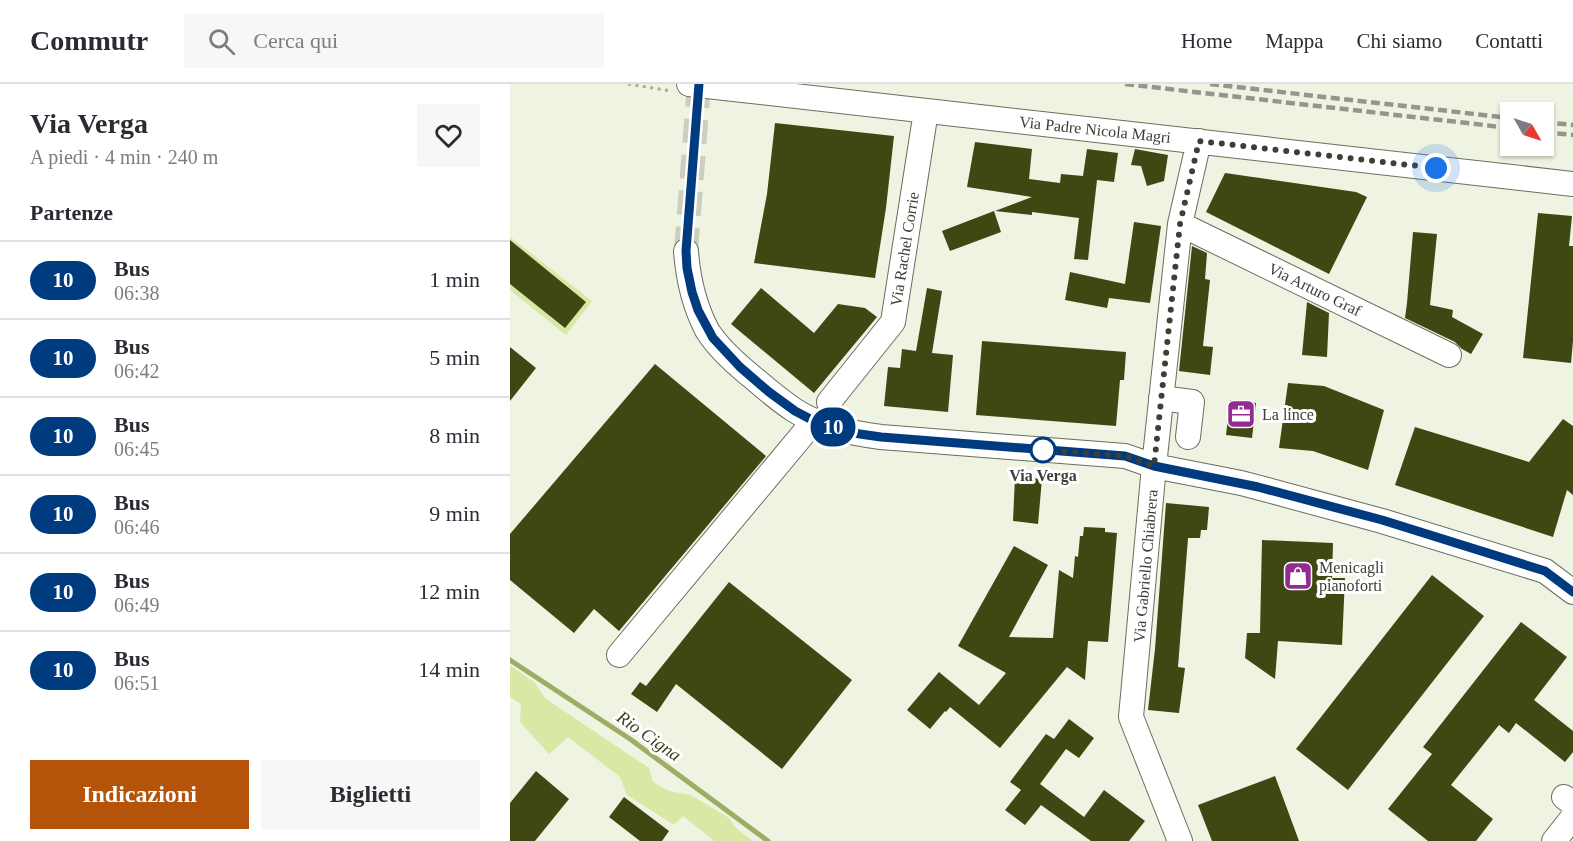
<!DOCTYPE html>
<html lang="it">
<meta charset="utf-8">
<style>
:root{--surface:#fff;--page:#f7f7f7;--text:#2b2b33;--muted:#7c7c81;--line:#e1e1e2;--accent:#b45309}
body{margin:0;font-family:Georgia,serif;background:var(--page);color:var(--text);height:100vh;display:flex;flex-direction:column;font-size:22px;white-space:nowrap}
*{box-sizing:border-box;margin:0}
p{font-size:20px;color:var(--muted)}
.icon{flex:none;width:33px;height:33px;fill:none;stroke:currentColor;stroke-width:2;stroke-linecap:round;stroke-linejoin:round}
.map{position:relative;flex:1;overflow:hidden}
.sheet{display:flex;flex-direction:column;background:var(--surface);width:510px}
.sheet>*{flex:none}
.badge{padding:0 12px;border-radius:20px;font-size:21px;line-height:39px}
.needle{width:39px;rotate:129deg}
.tools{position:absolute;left:990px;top:18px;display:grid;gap:12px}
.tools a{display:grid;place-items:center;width:54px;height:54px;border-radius:0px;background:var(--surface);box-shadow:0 2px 4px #0004;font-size:30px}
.you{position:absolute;width:30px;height:30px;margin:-15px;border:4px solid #fff;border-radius:50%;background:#1a73e8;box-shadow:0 0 0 9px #1a73e833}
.map>.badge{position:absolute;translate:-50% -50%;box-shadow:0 0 0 3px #fff}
h2{padding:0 30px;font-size:22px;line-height:54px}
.round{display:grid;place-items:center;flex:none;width:63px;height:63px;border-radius:0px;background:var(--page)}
.summary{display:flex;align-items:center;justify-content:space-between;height:102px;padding:0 30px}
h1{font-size:28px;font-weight:600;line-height:45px}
.primary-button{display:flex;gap:12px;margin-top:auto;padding:12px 30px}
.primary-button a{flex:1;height:69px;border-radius:0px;background:var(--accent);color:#fff;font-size:24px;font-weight:600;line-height:69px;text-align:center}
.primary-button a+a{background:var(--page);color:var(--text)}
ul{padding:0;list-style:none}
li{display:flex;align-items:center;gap:18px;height:78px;padding:0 30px;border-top:2px solid var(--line)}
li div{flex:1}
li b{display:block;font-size:22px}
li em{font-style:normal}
li .badge{min-width:66px;font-weight:700;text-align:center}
header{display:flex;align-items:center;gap:36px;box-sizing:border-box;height:84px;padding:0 30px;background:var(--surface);border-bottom:2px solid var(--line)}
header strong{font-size:28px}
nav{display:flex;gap:33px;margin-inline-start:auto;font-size:21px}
.search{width:420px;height:54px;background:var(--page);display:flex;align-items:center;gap:15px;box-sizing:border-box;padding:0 21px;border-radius:0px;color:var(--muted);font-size:22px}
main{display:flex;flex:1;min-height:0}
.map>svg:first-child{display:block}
</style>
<header>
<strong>Commutr</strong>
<div class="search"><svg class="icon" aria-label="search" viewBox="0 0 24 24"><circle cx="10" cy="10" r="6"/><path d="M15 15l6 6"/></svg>Cerca qui</div>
<nav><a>Home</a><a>Mappa</a><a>Chi siamo</a><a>Contatti</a></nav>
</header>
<main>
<section class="sheet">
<div class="summary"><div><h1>Via Verga</h1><p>A piedi · 4 min · 240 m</p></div><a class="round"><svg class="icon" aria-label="heart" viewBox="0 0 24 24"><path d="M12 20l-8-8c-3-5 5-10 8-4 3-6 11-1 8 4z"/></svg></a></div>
<h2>Partenze</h2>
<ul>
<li><span class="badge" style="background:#003b80;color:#fff">10</span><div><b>Bus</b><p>06:38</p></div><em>1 min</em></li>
<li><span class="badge" style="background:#003b80;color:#fff">10</span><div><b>Bus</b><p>06:42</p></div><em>5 min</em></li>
<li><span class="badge" style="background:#003b80;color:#fff">10</span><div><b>Bus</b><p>06:45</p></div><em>8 min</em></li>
<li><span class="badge" style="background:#003b80;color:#fff">10</span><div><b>Bus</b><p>06:46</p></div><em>9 min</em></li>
<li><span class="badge" style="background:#003b80;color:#fff">10</span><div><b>Bus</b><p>06:49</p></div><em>12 min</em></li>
<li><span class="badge" style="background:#003b80;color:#fff">10</span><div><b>Bus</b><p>06:51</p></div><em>14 min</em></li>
</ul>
<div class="primary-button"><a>Indicazioni</a><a>Biglietti</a></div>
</section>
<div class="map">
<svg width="1063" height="757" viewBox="0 0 1063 757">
<rect width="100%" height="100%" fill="#eff3e1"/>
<!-- green -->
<path fill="#dae8a6" d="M0,153l82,64 -26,34 -56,-45z
M0,581l24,17 12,17 103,69 4,14 16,9 22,4 38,23 7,10 17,13h-39l-31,-25 -9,9 -47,-30 -7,-18 -52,-40 -19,17 -29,-32 1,-18 -11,-7z"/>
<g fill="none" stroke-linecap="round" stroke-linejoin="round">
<!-- stream -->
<path stroke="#9ead64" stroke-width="5" d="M0,576l120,79 138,102"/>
</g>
<!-- building -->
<path fill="#3f4812" d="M265,39l119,13 -8,72 -11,70 -121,-15 13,-69z
M465,58l57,7 -3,30 31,4 1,-9 22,2 4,-27 31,4 -4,29 -17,-2 -9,80 -14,-1 5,-41 -47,-6v3l-37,-4 37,-14 -65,-10z
M625,65l33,6 -4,26 -17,5 -6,-20 -10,-1z
M715,89l131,19 11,5 -38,77 -123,-62z
M484,127l7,21 -51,19 -8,-20z
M1028,129l34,3 -3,30h4v95l-2,22 -48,-5z
M624,138l27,4 -11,77 -41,-5 -2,10 -42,-8 5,-28 55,12z
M903,148l24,2 -7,71 23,5 -1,7 31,17 -12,20 -9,-5 -7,-7 -50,-24 2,-15z
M0,156l76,62 -21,26 -55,-44z
M682,162l15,7 -2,26 5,1 -7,66 10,1 -3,28 -31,-4z
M251,204l53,45 24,-29 27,4 12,9 -63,76 -83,-69z
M417,204l15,3 -10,62 21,2 -5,57 -64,-6 4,-39 12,1 2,-19 14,2z
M797,218l22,11 -2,44 -25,-2z
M472,257l144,11 -2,28h-4l-4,46 -140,-11z
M0,263l26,21 -26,33z
M145,280l111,92 -147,175 -25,-22 -20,24 -64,-53v-46z
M778,299l36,3 60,24 -16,60 -55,-19 -34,-3z
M720,316l26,3 -4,35 -26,-3z
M1053,335l10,7v69l-6,-5 -14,47 -158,-52 20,-58 114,35z
M505,393l27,2 -4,45 -25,-3z
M656,419l43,4 -2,23h-6l-1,8h-12l-10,129 7,1 -6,45 -31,-3 7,-61z
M574,443l21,1v4l12,1 -9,109 -20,-1 -3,39 -18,-13 -67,81 -50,-41 -4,5 -1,-1 -15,18 -23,-19 32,-38 40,33 27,-32 -48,-27 56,-100 34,19 -39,72 44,1 6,-68 14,8 2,-22 3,1 2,-21h3z
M752,456l71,3 -1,35h13l-3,67 -64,-4 -3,38 -30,-21 2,-25h13z
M922,491l52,41 -136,174 -52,-41z
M219,498l123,98 -70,89 -106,-85 -19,28 -26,-18 9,-12 6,4z
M1011,538l46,35 -33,43 39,31v21l-8,10 -49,-39 -7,10 -10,-8 -48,60 42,34 -17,22h-48l-40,-32 44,-55 -9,-7z
M559,635l25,19 -15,20 -13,-9 -26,35 44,33 20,-27 41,31 -16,20h-38l-50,-36 -16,20 -20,-15 16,-20 -11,-8 36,-48 8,5z
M26,687l33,28 -34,42h-25v-38z
M765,692l24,65h-87l-14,-36z
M114,713l45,34 -7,10h-22l-31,-24z"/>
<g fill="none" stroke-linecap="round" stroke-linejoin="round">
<!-- minor-tunnel -->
<path stroke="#cbcfbf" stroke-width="24" stroke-dasharray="24 12" stroke-linecap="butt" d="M176,167l13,-167"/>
<!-- minor casing -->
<g stroke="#6b6e5f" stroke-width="26">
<path id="minor" d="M179,0l884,100
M670,140l269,131
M176,167c2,28 8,54 21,79 11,18 28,33 44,46 14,12 28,24 43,34 26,17 57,23 87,27l244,19 29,10 87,17 34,9 107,29 163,50 28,21
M651,314l31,4 -4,35
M319,318l64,-80 33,-211
M109,571l195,-234
M1054,713l9,7
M670,757l-49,-124 23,-251 26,-242 19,-83
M1044,757l19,-24"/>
</g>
<!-- path -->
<path stroke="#a8ab9d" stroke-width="3" stroke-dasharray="3 4.5" stroke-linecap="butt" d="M118,0l43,7"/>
<!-- minor -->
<use href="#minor" stroke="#fff" stroke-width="24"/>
<!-- rail -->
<path stroke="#93968a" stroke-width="4.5" stroke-dasharray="9 4.5" stroke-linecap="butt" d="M615,0l385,44
M700,0l300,34
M1034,38l29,3
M1034,48l29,3"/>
</g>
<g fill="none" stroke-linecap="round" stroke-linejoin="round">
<!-- line casing -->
<g stroke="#fff" stroke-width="14">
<path id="line" d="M189,0l-13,167 1,17 5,24 6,18 15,28 27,29 29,25 26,19 19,10 23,8 23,5 21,3 244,19 29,10 104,21 124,33 163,51 28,21"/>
</g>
<!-- line -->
<use href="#line" stroke="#003b80" stroke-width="9"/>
<!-- walk -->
<path stroke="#3c3e37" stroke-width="6" stroke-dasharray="0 10.8" d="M533,366l82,6 29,10 26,-242 19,-83 237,27"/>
</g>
<!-- icons -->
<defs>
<g id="office-square" transform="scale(1.5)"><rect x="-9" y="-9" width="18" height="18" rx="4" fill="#922c91" stroke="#fff"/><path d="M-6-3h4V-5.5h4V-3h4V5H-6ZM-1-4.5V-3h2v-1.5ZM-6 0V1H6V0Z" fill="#fff"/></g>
<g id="shop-square" transform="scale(1.5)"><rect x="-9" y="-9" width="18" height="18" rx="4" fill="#922c91" stroke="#fff"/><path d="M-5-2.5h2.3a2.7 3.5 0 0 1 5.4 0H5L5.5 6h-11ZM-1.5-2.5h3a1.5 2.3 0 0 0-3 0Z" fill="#fff"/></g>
</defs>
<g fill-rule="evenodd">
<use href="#office-square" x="731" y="330"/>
<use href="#shop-square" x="788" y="492"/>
</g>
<!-- markers -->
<circle fill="#fff" stroke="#003b80" stroke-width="3" cx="533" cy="366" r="12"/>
<g text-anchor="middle" stroke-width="6" stroke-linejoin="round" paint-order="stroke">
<!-- street labels -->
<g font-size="16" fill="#3c3e37" stroke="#fff">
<text transform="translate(585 45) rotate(6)" y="6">Via Padre Nicola Magri</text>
<text transform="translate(394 165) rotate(-81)" y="6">Via Rachel Corrie</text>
<text transform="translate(805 205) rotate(26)" y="6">Via Arturo Graf</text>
<text transform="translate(635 482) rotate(-85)" y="6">Via Gabriello Chiabrera</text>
</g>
<!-- poi labels -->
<g font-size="16" fill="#3c3e37" stroke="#fff" text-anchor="start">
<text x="752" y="336">La lince</text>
<text x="809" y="489">Menicagli<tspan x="809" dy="18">pianoforti</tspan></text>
</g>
<!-- stop labels -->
<g font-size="16" font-weight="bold" fill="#3c3e37" stroke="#fff">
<text x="533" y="397">Via Verga</text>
</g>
<!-- water labels -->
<g font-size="18" font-style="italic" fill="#3c431a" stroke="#fff">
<text transform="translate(139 652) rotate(35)" y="6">Rio Cigna</text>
</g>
</g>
</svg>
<div class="tools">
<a><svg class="needle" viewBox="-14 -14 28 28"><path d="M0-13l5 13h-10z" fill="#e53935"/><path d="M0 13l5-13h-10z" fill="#7c7c81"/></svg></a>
</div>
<div class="you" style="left:926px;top:84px"></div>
<b class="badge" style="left:323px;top:343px;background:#003b80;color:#fff">10</b>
</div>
</main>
